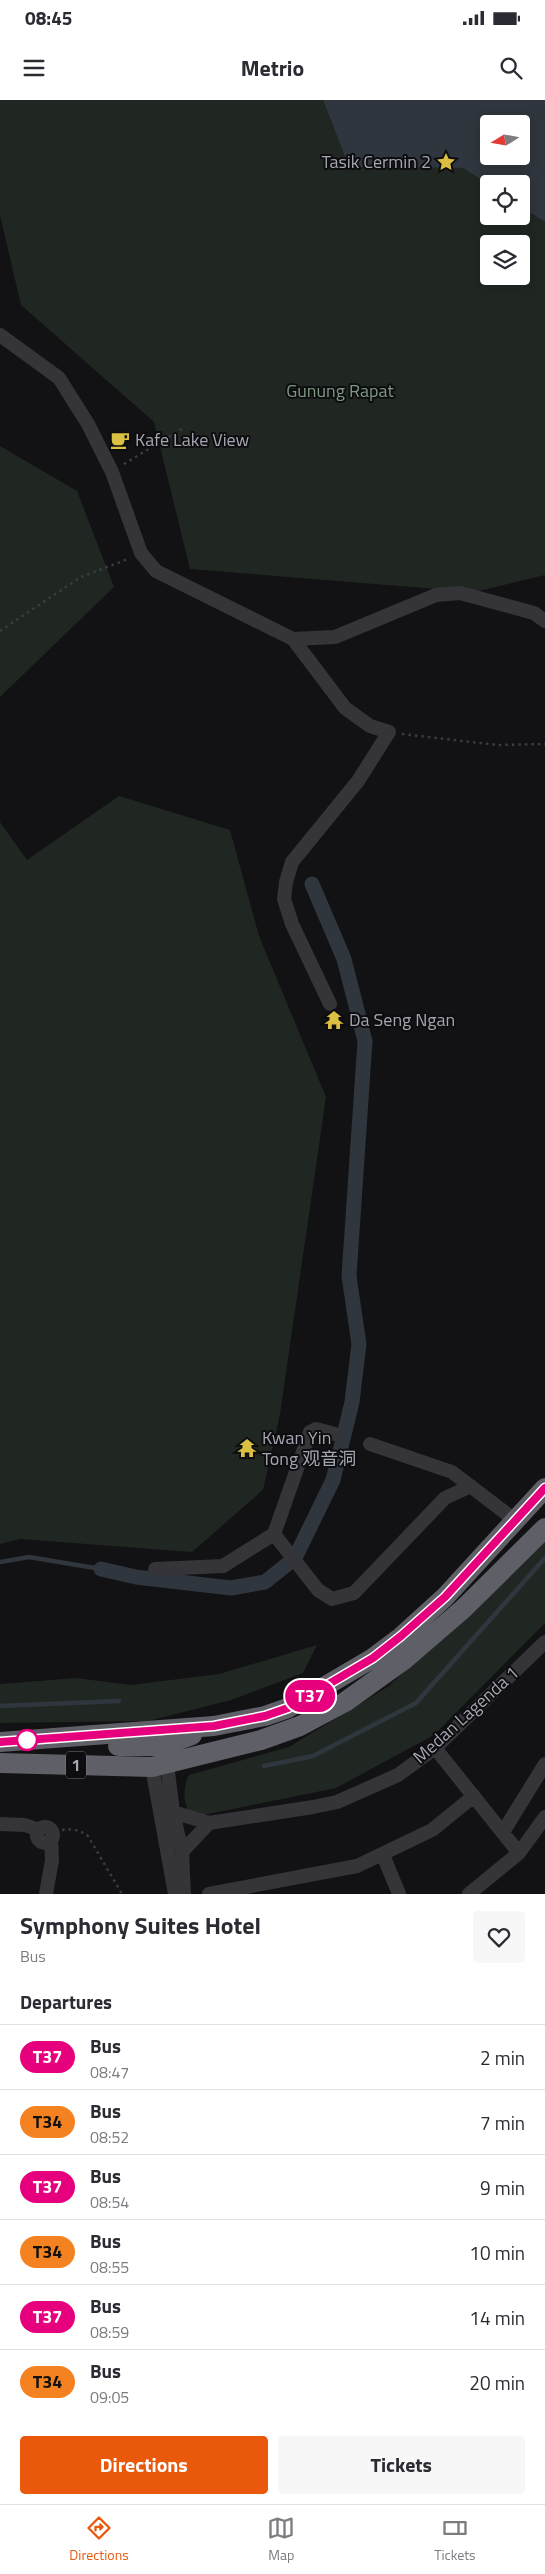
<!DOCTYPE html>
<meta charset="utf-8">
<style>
:root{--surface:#fff;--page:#f7f7f7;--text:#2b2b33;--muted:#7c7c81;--line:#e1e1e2;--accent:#ea580c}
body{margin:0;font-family:"Titillium Web","Noto Sans SC",sans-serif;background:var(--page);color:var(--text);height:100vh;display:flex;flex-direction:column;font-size:19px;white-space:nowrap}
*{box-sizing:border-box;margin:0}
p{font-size:16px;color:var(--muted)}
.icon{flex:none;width:28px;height:28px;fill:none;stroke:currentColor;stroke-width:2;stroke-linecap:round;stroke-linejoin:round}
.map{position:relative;height:1794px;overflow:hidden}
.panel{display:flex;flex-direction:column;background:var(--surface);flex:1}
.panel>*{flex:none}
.badge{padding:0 10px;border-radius:16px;font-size:18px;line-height:32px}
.needle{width:32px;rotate:259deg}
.fabs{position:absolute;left:480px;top:15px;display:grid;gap:10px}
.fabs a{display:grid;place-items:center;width:50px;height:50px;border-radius:5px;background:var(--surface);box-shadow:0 2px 12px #0003;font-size:25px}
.map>.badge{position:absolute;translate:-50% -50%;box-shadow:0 0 0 2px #fff}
h2{padding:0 20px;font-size:19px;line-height:45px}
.round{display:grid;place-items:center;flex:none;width:52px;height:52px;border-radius:5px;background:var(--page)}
.overview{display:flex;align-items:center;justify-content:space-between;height:85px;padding:0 20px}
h1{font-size:24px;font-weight:700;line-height:38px}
.cta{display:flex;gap:10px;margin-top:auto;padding:10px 20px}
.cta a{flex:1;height:58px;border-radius:5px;background:var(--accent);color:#fff;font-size:20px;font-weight:700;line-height:58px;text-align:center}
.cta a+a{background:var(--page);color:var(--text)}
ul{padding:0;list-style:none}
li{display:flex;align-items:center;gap:15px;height:65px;padding:0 20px;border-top:1px solid var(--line)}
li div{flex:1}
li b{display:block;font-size:19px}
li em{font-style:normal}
li .badge{min-width:55px;font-weight:700;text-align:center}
.status{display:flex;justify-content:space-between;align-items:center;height:35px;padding:0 25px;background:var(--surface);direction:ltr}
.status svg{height:14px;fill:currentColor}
header{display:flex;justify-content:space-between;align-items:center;height:65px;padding:0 20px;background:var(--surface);font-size:22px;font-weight:700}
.tabs{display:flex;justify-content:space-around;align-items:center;height:70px;border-top:1px solid var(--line);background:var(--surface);font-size:14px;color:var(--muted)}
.tabs a{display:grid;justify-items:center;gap:2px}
.tabs .current{color:var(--accent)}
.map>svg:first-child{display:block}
</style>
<div class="status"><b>08:45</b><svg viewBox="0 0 49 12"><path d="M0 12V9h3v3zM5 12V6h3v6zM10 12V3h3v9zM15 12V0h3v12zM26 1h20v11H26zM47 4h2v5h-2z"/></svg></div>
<header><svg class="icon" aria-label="menu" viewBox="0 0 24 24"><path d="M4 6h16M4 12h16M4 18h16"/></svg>Metrio<svg class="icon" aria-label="search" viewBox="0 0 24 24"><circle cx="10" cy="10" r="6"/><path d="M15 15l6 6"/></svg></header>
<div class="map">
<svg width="545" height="1794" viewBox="0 0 545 1794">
<rect width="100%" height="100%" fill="#121113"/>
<!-- green -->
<path fill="#202722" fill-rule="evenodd" d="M0,0h323l26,67 114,1 26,17v31h32v-9l24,15v353l-71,17 -284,-23 -36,-147 -133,-117 -21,-90zM489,144h32v32h-32z
M0,346l77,45 37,96 -114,110z
M119,696l111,34 29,106 67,161 -46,317 -17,76 -71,62 -172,-13 -20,5v-722l27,38z
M545,1437v86l-111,112 -98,53 -143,29c-10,-11 -11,-28 -4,-42l100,-28 100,-61z
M317,1545l-14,28 -72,27 -83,21 -148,2v-39l76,-6 55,7 88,-11z"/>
<!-- water -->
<path fill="#30363d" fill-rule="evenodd" d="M323,0h222v122l-24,-15v-23l-32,1 -26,-17 -114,-1zM489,24h32v32h-32z"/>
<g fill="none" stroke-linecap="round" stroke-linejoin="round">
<!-- stream -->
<path stroke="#30363d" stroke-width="4.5" d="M0,1462l29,-5 72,12
M0,1606l119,-5
M264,1666l49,-10 103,-53 129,-145"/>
<!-- canal -->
<path stroke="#30363d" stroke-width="15" d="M101,1469l35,8 95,11 34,-6 30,-24 38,-78 19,-78 7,-58 -10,-68 16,-235 -21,-82 -32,-75"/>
<!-- path -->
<path stroke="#3b3c40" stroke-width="2.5" stroke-dasharray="2.5 4" stroke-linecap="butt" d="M124,364l61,-37
M0,531l81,-54 47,-18
M402,634l96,11 47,-1
M62,1730c10,-1 17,-1 26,6l34,58"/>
<!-- minor -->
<path stroke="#353539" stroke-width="14" d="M0,235l59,43 29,46 24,48 29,81 15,18 137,68 52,69 25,18 19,6 -31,49 -66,81 -6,20 -2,17 8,25 38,80
M293,539l42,-2 101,-42 24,-2 74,20 11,8
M370,1344l82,28 64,49
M274,1434l44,56 14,9 22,-6 91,-95 26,-12
M155,1469l68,-3 51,-32 36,-102 6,-3 19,5
M435,1648l84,105
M167,1664l6,48 9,40 2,42
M152,1667l23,127
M173,1712l36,11 104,-16 24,-5 61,-27 37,-27 110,-106
M0,1724l25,1 14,5
M37 1735a8 8 0 1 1 16 0a8 8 0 1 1-16 0Z
M503,1732l42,-68
M182,1752l27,-29
M383,1755l16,39
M46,1794l6,-34 -1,-21
M209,1794l148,-28 75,-36 42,-34
M469,1794l50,-41 26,-36"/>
<!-- highway -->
<path stroke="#5f6067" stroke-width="20" d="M0,1642l214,-16 51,-10 23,-8 85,-50 28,-21 44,-40 100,-109
M118,1646h43l31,-11
M0,1663l152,4 109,-27 39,-14 45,-24 60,-43 58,-50 82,-81"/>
</g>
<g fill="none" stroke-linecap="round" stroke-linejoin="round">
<!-- line casing -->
<g stroke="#fff" stroke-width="11">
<path id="line" d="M0,1642l214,-16 51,-10 23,-8 85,-50 28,-22 44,-39 100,-109"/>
</g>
<!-- line -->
<use href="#line" stroke="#e6007e" stroke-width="8"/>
</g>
<!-- icons -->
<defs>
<g id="sight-bare" transform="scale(1.5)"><path d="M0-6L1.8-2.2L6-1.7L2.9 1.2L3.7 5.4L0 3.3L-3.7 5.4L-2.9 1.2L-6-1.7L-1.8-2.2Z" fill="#dabf42" stroke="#0d0c0e" stroke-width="2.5" paint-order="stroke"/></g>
<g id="cafe-bare" transform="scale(1.5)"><path d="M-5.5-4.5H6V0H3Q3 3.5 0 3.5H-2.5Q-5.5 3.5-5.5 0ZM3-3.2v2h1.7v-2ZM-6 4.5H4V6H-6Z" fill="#dabf42" stroke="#0d0c0e" stroke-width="2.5" paint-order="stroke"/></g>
<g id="temple-bare" transform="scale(1.5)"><path d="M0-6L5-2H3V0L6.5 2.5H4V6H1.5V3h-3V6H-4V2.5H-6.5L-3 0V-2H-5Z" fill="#dabf42" stroke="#0d0c0e" stroke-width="2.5" paint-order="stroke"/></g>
</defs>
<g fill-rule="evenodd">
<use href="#sight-bare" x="446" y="62"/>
<use href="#cafe-bare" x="120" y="340"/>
<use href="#temple-bare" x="334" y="920"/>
<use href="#temple-bare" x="247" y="1348"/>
</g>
<!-- markers -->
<circle fill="#fff" stroke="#e6007e" stroke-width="2.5" cx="27" cy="1640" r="10"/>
<g text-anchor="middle" stroke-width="4" stroke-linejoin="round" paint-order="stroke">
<!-- shield labels -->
<rect fill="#0d0c0e" stroke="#777880" stroke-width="1" x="66" y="1651.5" width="20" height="27" rx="4"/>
<g font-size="16" font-weight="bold" fill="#a4a6b1">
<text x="76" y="1671">1</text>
</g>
<!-- poi labels -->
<g font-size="18" fill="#a4a6b1" stroke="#0d0c0e" text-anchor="start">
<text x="431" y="68" text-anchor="end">Tasik Cermin 2</text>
<text x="135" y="346">Kafe Lake View</text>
<text x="349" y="926">Da Seng Ngan</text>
<text x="262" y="1344">Kwan Yin<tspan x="262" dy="21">Tong 观音洞</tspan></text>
</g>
<!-- park labels -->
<g font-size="18" fill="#7e9a84" stroke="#0d0c0e">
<text x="340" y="297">Gunung Rapat</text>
</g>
<!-- street labels -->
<g font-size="18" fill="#a4a6b1" stroke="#0d0c0e">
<text transform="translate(466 1615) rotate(-42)" y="6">Medan Lagenda 1</text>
</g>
</g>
</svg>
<div class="fabs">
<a><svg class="needle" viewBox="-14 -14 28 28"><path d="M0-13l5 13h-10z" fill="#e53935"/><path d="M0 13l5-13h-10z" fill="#7c7c81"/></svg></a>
<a><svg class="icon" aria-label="locate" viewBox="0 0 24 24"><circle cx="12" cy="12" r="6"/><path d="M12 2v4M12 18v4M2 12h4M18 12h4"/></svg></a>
<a><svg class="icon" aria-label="layers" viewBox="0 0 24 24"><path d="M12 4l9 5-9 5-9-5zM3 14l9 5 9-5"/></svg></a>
</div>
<b class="badge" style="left:310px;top:1596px;background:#e6007e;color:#fff">T37</b>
</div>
<section class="panel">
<div class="overview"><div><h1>Symphony Suites Hotel</h1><p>Bus</p></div><a class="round"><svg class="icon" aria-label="heart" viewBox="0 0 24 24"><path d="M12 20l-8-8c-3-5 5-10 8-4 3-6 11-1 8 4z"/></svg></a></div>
<h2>Departures</h2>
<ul>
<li><span class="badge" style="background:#e6007e;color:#fff">T37</span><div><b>Bus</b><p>08:47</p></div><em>2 min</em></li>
<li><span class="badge" style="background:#f58220;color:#111">T34</span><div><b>Bus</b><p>08:52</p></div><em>7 min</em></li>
<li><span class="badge" style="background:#e6007e;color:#fff">T37</span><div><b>Bus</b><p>08:54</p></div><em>9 min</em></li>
<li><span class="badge" style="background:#f58220;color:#111">T34</span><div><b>Bus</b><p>08:55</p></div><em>10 min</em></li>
<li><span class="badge" style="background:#e6007e;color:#fff">T37</span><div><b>Bus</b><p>08:59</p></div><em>14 min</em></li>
<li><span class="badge" style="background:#f58220;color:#111">T34</span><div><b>Bus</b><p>09:05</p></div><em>20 min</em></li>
</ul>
<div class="cta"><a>Directions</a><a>Tickets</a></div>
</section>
<nav class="tabs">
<a class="current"><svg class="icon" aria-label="directions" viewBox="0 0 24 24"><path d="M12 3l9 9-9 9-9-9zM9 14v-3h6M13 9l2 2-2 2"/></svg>Directions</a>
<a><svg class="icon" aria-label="map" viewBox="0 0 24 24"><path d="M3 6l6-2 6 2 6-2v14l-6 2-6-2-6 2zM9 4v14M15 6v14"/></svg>Map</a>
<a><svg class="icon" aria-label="tickets" viewBox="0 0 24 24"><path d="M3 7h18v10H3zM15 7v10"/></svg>Tickets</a>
</nav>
